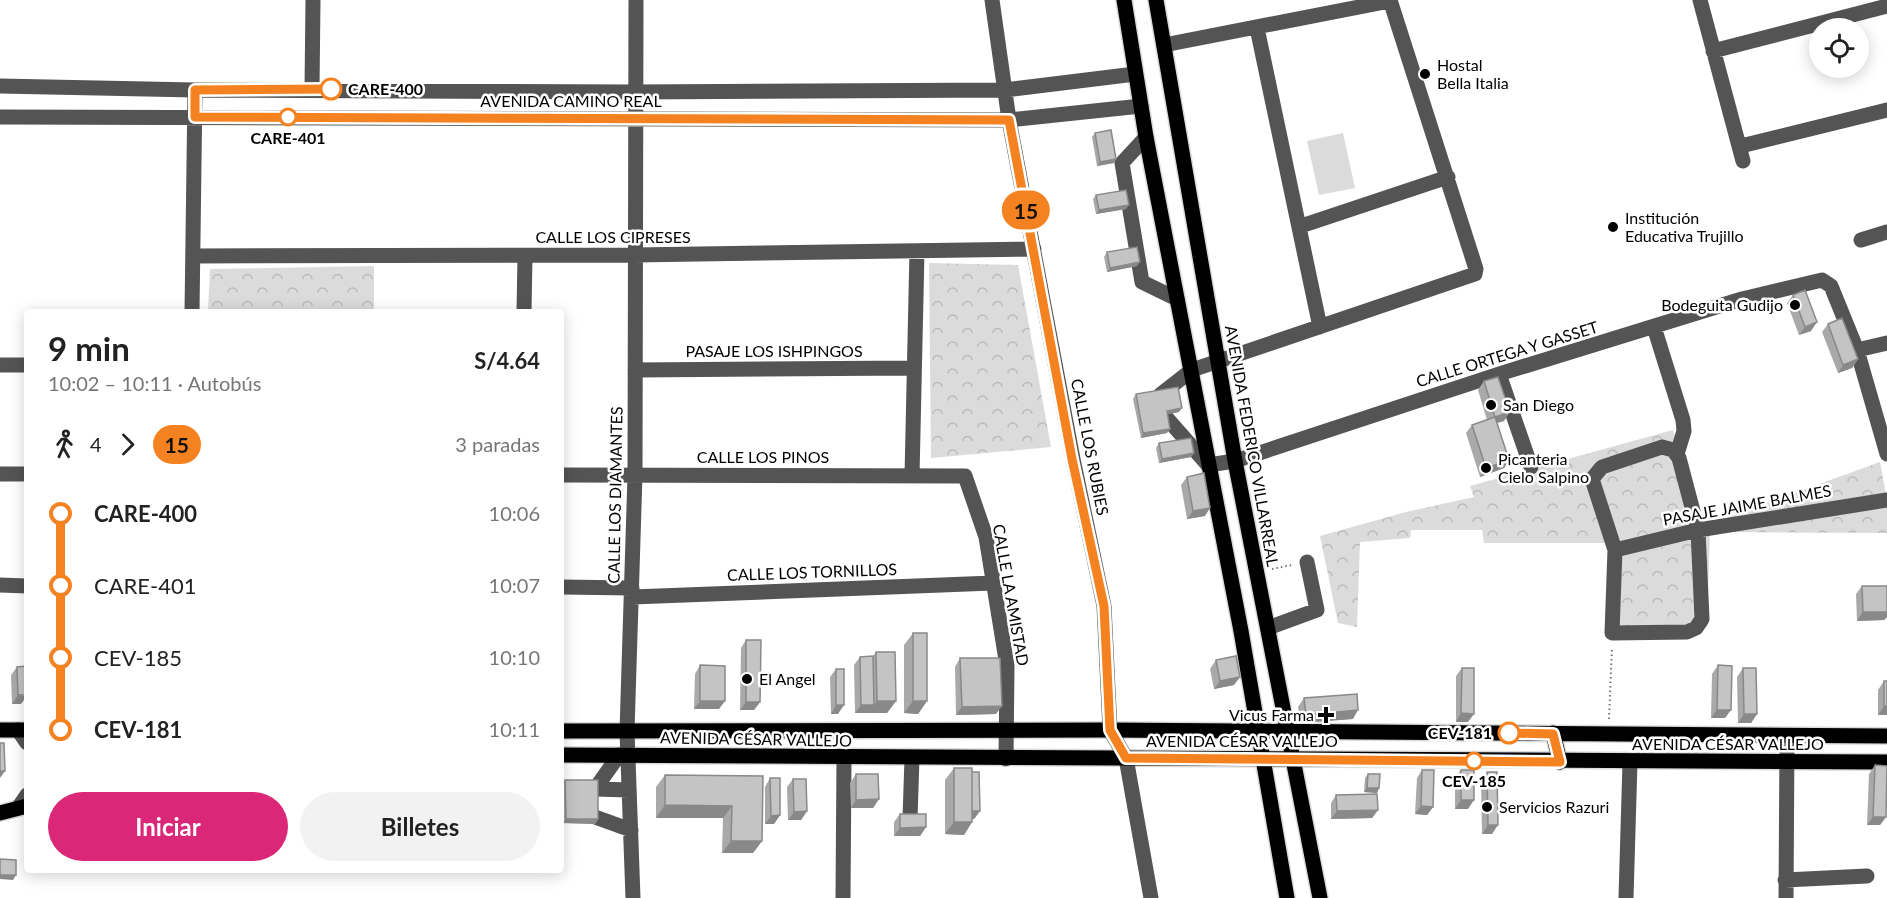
<!DOCTYPE html>
<html lang="es">
<meta charset="utf-8">
<style>
:root{--surface:#fff;--page:#f2f2f2;--text:#222;--muted:#767676;--accent:#db2777}
body{margin:0;font-family:Lato,sans-serif;background:var(--page);color:var(--text);height:100vh;display:flex;flex-direction:column;font-size:22px;white-space:nowrap}
*{box-sizing:border-box;margin:0}
p{font-size:20px;color:var(--muted)}
.icon{flex:none;width:33px;height:33px;fill:none;stroke:currentColor;stroke-width:2;stroke-linecap:round;stroke-linejoin:round}
.map{position:relative;flex:1;overflow:hidden}
.panel{position:absolute;left:24px;top:309px;width:540px;height:564px;display:flex;flex-direction:column;background:var(--surface);border-radius:6px;box-shadow:0 3px 15px #0003}
.panel>*{flex:none}
.badge{padding:0 12px;border-radius:20px;font-size:21px;line-height:39px}
.buttons{position:absolute;left:1809px;top:18px;display:grid;gap:12px}
.buttons a{display:grid;place-items:center;width:60px;height:60px;border-radius:50%;background:var(--surface);box-shadow:0 3px 15px #0003;font-size:30px}
.map>.badge{position:absolute;translate:-50% -50%;box-shadow:0 0 0 3px #fff}
.legs{display:flex;align-items:center;gap:9px;height:66px;padding:0 24px;font-size:20px}
.legs p{margin-inline-start:auto}
.summary{display:flex;align-items:center;justify-content:space-between;height:102px;padding:0 24px}
h1{font-size:33px;font-weight:700;line-height:45px}
.action{display:flex;gap:12px;margin-top:auto;padding:12px 24px}
.action a{flex:1;height:69px;border-radius:36px;background:var(--accent);color:#fff;font-size:24px;font-weight:700;line-height:69px;text-align:center}
.action a+a{background:var(--page);color:var(--text)}
ul{padding:0 24px;list-style:none}
li{display:flex;align-items:center;gap:21px;height:72px;font-size:22px}
li i{display:grid;place-items:center;width:9px;height:100%;margin:0 8px;background:currentColor}
li i::after{content:'';width:15px;height:15px;margin:-8px;border:4px solid;border-radius:50%;background:var(--surface)}
li p{margin-inline-start:auto}
li:first-child i{background:linear-gradient(#0000 50%,currentColor 0)}
li:last-child i{background:linear-gradient(currentColor 50%,#0000 0)}
.map>svg:first-child{display:block}
</style>
<div class="map">
<svg width="1887" height="898" viewBox="0 0 1887 898">
<defs>
<pattern id="park-crowns" width="20" height="18" patternUnits="userSpaceOnUse" patternTransform="scale(1.5)"><rect width="20" height="18" fill="#dbdbdb"/><path d="M2 6a3 3 0 1 1 6 0M12 15a3 3 0 1 1 6 0" fill="none" stroke="#bababa"/></pattern>
</defs>
<rect width="100%" height="100%" fill="#fff"/>
<!-- park -->
<path fill="url(#park-crowns)" d="M929,263l89,2 33,182 -120,11z
M374,266v46h-166l2,-43z
M1673,430l31,96 176,-64 7,38v33l-177,-1 -3,95 -90,-1v-83h-133l-2,-13h-71l-1,8 -50,4 -3,85 -19,-4 -18,-87 86,-24 68,-15 -4,-11z"/>
<!-- pitch -->
<path fill="#dbdbdb" d="M1343,133l12,55 -36,7 -12,-54z"/>
<g fill="none" stroke-linecap="round" stroke-linejoin="round">
<!-- major casing -->
<g stroke="#dbdbdb" stroke-width="18">
<path id="major" d="M1124,0l22,137 95,494 46,267
M1156,0l79,461 85,437
M0,730h27
M561,731l549,-1 777,6
M1553,733l7,29
M561,755l1326,7
M0,813l27,-7"/>
</g>
<!-- path -->
<path stroke="#767676" stroke-width="2" stroke-dasharray="1.5 3" stroke-linecap="butt" d="M1272,569l20,-4
M1609,719l3,-72"/>
<!-- minor -->
<path stroke="#545454" stroke-width="15" d="M992,0l17,120 64,339 31,147 6,124 16,28 25,140
M1700,0l43,161
M1257,28l63,299
M1164,45l226,-44
M1713,51l174,-45
M0,86l195,4 439,2 371,-2 130,-16
M312,89l1,-89
M0,117l1009,3 132,-14
M1146,137l-24,26 20,119 35,17
M1741,146l146,-36
M1301,226l147,-49
M1861,240l26,-8
M193,256l441,-1 400,-6
M192,312l3,-222
M524,312l1,-56
M1654,327l29,93 1,11 -7,23
M1857,350l30,-7
M0,365h27
M635,370l279,-2
M1499,374l32,93
M1160,395l32,-25 283,-96 1,-5 -86,-269
M1164,415l44,50 27,-4 264,-87 243,-75 80,-19 9,6 26,64 30,104
M1662,447l11,3 6,8 19,72 4,89 -6,9 -9,4 -75,1 3,-83 -23,-71 10,-12z
M0,474h27
M561,475l404,1 21,61 21,129 -1,93
M912,476l5,-225
M1615,550l83,-20 189,-30
M0,585l27,1
M561,587l71,1
M632,597l361,-14
M1268,628l49,-18 -10,-48
M18,730l9,13
M595,789l24,-34
M595,789l34,1
M18,808l9,-13
M595,817l36,13
M910,818l2,-60
M1785,880l82,-4
M633,898l-6,-167 8,-256 1,-475
M843,898l1,-140
M1626,898l4,-136
M1786,898l1,-161"/>
<!-- major -->
<use href="#major" stroke="#000" stroke-width="15"/>
</g>
<!-- wall -->
<path fill="#a9a9a9" d="M1095,133l19,30 -17,3 -5,-29z
M1096,195l30,14 -30,5 -3,-15z
M1107,252l30,14 -30,6 -3,-15z
M1793,295l18,36 -12,4 -12,-32z
M1828,324l30,35 -6,9 -14,5 -16,-41z
M1484,381l20,40 -7,2 12,37 -5,8 -24,9 -14,-44 6,-8 15,-5 -9,-30z
M1136,394l43,18 -12,2v19l-26,5 -8,-39z
M1159,443l35,10 -3,4 -32,6 -3,-15z
M1187,477l18,39 -18,3 -6,-34z
M1862,586h25v31l-3,3 -27,1 -1,-27z
M913,633l14,68 -9,13 -14,-1v-68z
M746,640l14,62 -6,8h-14l1,-62z
M876,652l20,49 -9,12h-32l-1,-48 6,-8 13,-1z
M960,658l36,56 -40,1 -1,-48z
M1216,660l18,25 -20,4 -4,-20z
M700,665l19,44h-25l1,-35z
M1718,665l7,53h-14l1,-44z
M17,667l4,37h-9l-1,-29z
M1462,668l6,54h-12v-46z
M1743,668l14,46 -6,9h-13l-1,-46z
M836,669l2,45h-7l-1,-37z
M1884,681h3v34h-9v-25z
M1304,698l49,21 -53,4 -2,-16z
M1875,765l11,52 -6,8h-13l2,-51z
M954,768l18,4 8,39 -6,8h-2v3l-8,13 -19,-1v-54z
M1422,770l11,37 -6,8 -12,-1 2,-36z
M1461,770l7,39h-13v-31z
M1487,772l5,62h-10l-1,-54z
M856,774l23,25 -6,9h-22l-1,-25z
M1368,774l11,14 -2,5 -13,-1 1,-14z
M665,775l98,1 -1,65 -9,12h-31l1,-35h-67v-31z
M770,778l10,37 -6,9h-9v-37z
M793,779l14,32 -6,9h-13l-1,-33z
M565,780l33,39 -3,5 -32,-1 -1,-39z
M1336,795l42,15 -6,8 -41,1v-16z
M900,814l26,13 -6,9h-26v-14z"/>
<!-- shaded-wall -->
<path fill="#898989" d="M1116,159l-2,4 -17,3 3,-4z
M1129,205l-3,4 -30,5 3,-4z
M1140,262l-3,4 -30,6 3,-4z
M1817,322l-6,9 -12,4 6,-8z
M1858,359l-6,9 -14,5 5,-8z
M1182,408l-3,4 -15,3 3,-4z
M1510,412l-6,9 -15,4 6,-8z
M1170,429l-3,4 -26,5 2,-5z
M1194,453l-3,4 -32,6 3,-4z
M1509,460l-5,8 -24,9 6,-9z
M1210,508l-5,8 -18,3 6,-8z
M1863,612h24v5l-3,3 -27,1z
M1240,677l-6,8 -20,4 6,-8z
M18,695l9,1 -6,8h-9z
M700,701h25l-6,8h-25z
M877,701h19l-9,12h-32l6,-8h13z
M913,701h14l-9,13 -14,-1z
M746,702h14l-6,8h-14z
M836,705h8l-6,9h-7z
M1002,706l-6,8 -40,1 6,-8z
M1884,706h3v9h-9z
M1358,710l-5,9 -53,4 6,-8z
M1717,710h14l-6,8h-14z
M1461,713l13,1 -6,8h-12z
M1744,714h13l-6,9h-13z
M0,771h5l-5,7z
M1367,788h12l-2,5 -13,-1z
M879,799l-6,9h-22l5,-8z
M1461,800h13l-6,9h-13z
M665,805l67,1 -9,12h-67z
M1421,806l12,1 -6,8 -12,-1z
M1378,810l-6,8 -41,1 6,-8z
M807,811l-6,9h-13l6,-8z
M969,811h11l-6,8h-11z
M780,815l-6,9h-9l6,-8z
M1873,817h13l-6,8h-13z
M566,819h32l-3,5 -32,-1z
M954,822h18l-8,13 -19,-1z
M1488,825h10l-6,9h-10z
M926,827l-6,9h-26l6,-8z
M731,841h31l-9,12h-31z
M0,875h16l-3,5 -13,-1z"/>
<!-- building -->
<path fill="#c4c4c4" stroke="#898989" stroke-width="1.5" d="M1111,130l5,29 -16,3 -5,-29z
M1126,190l3,15 -30,5 -3,-15z
M1137,247l3,15 -30,6 -3,-16z
M1805,290l12,32 -12,5 -12,-32z
M1842,318l16,41 -15,6 -15,-41z
M1498,377l12,35 -15,5 -11,-36z
M1178,387l4,21 -15,3 3,18 -27,4 -7,-39z
M1495,417l14,43 -23,8 -14,-43z
M1191,438l3,15 -32,6 -3,-16z
M1204,473l6,35 -17,3 -6,-34z
M1862,586h25v26h-24z
M913,633h14v68h-14z
M746,640h15l-1,62h-14z
M876,652h19l1,49h-19z
M873,656l1,49h-13l-1,-48z
M1236,656l4,21 -20,4 -4,-21z
M960,658h40l2,48 -40,1z
M700,665l25,1v35h-25z
M1718,665l14,1 -1,44h-14z
M27,666v29h-9l-1,-28z
M1462,668h12v46l-13,-1z
M1743,668h13l1,46h-13z
M836,669h8v36h-8z
M1884,681h3v25h-3z
M1357,694l1,16 -52,5 -2,-17z
M0,743h4l1,28h-5z
M1875,765l12,1 -1,51h-13z
M954,768h18v54h-18z
M1422,770h12l-1,37 -12,-1z
M1461,770h13v30h-13z
M972,772h7l1,39h-8z
M1487,772h10l1,53h-10z
M856,774h22l1,25 -23,1z
M1368,774h12l-1,14h-12z
M665,775l98,1 -1,65h-31l1,-35 -67,-1z
M770,778h10v37l-9,1z
M793,779h13l1,32 -13,1z
M565,780h33v39h-32z
M1377,794l1,16 -41,1 -1,-16z
M900,814h26v13l-26,1z
M0,859l16,1v15h-16z"/>
<g fill="none" stroke-linecap="round" stroke-linejoin="round">
<!-- line-1 casing -->
<g stroke="#fff" stroke-width="14">
<path id="line-1" d="M331,89l-136,1v27l814,3 63,339 32,147 6,124 16,28 434,4 -7,-28 -44,-1"/>
</g>
<!-- line-1 -->
<use href="#line-1" stroke="#f58220" stroke-width="9"/>
</g>
<!-- markers -->
<g fill="#000" stroke="#fff" stroke-width="2">
<circle cx="1425" cy="74" r="6"/>
<circle cx="1613" cy="227" r="6"/>
<circle cx="1795" cy="305" r="6"/>
<circle cx="1491" cy="405" r="6"/>
<circle cx="1486" cy="468" r="6"/>
<circle cx="747" cy="679" r="6"/>
<path d="M1323 706h6v6h6v6h-6v6h-6v-6h-6v-6h6z"/>
<circle cx="1487" cy="807" r="6"/>
</g>
<g fill="#fff" stroke="#f58220" stroke-width="3">
<circle cx="331" cy="89" r="10"/>
<circle cx="288" cy="117" r="8"/>
<circle cx="1509" cy="733" r="10"/>
<circle cx="1474" cy="761" r="8"/>
</g>
<g text-anchor="middle" stroke-width="5" stroke-linejoin="round" paint-order="stroke">
<!-- poi labels -->
<g font-size="16" fill="#000" stroke="#fff" text-anchor="start">
<text x="1437" y="71">Hostal<tspan x="1437" dy="18">Bella Italia</tspan></text>
<text x="1625" y="224">Institución<tspan x="1625" dy="18">Educativa Trujillo</tspan></text>
<text x="1783" y="311" text-anchor="end">Bodeguita Gudijo</text>
<text x="1503" y="411">San Diego</text>
<text x="1498" y="465">Picanteria<tspan x="1498" dy="18">Cielo Salpino</tspan></text>
<text x="759" y="685">El Angel</text>
<text x="1314" y="721" text-anchor="end">Vicus Farma</text>
<text x="1499" y="813">Servicios Razuri</text>
</g>
<!-- stop labels -->
<g font-size="16" font-weight="bold" fill="#000" stroke="#fff">
<text x="348" y="95" text-anchor="start">CARE-400</text>
<text x="288" y="144">CARE-401</text>
<text x="1492" y="739" text-anchor="end">CEV-181</text>
<text x="1474" y="787">CEV-185</text>
</g>
<!-- street labels -->
<g font-size="16" fill="#000" stroke="#fff">
<text x="571" y="107">AVENIDA CAMINO REAL</text>
<text x="613" y="243">CALLE LOS CIPRESES</text>
<text x="774" y="357">PASAJE LOS ISHPINGOS</text>
<text transform="translate(1507 354) rotate(-17)" y="6">CALLE ORTEGA Y GASSET</text>
<text transform="translate(1252 446) rotate(80)" y="6">AVENIDA FEDERICO VILLARREAL</text>
<text transform="translate(1090 447) rotate(79)" y="6">CALLE LOS RUBIES</text>
<text x="763" y="463">CALLE LOS PINOS</text>
<text transform="translate(615 495) rotate(-89)" y="6">CALLE LOS DIAMANTES</text>
<text transform="translate(1747 505) rotate(-10)" y="6">PASAJE JAIME BALMES</text>
<text transform="translate(812 572) rotate(-2)" y="6">CALLE LOS TORNILLOS</text>
<text transform="translate(1011 595) rotate(80)" y="6">CALLE LA AMISTAD</text>
<text transform="translate(756 739) rotate(1)" y="6">AVENIDA CÉSAR VALLEJO</text>
<text x="1242" y="747">AVENIDA CÉSAR VALLEJO</text>
<text x="1728" y="750">AVENIDA CÉSAR VALLEJO</text>
</g>
</g>
</svg>
<div class="buttons">
<a><svg class="icon" aria-label="locate" viewBox="0 0 24 24"><circle cx="12" cy="12" r="6"/><path d="M12 2v4M12 18v4M2 12h4M18 12h4"/></svg></a>
</div>
<b class="badge" style="left:1026px;top:210px;background:#f58220;color:#111">15</b>
<section class="panel">
<div class="summary"><div><h1>9 min</h1><p>10:02 – 10:11 · Autobús</p></div><b>S/4.64</b></div>
<div class="legs"><svg class="icon" aria-label="walk" viewBox="0 0 24 24"><circle cx="13" cy="4" r="2"/><path d="M13 8l-2 6 4 7M11 14l-3 7M7 12l3-4h3l4 4"/></svg>4<svg class="icon" aria-label="forward" viewBox="0 0 24 24"><path d="M9 5l7 7-7 7"/></svg><b class="badge" style="background:#f58220;color:#111">15</b><p>3 paradas</p></div>
<ul>
<li><i style="color:#f58220"></i><b>CARE-400</b><p>10:06</p></li>
<li><i style="color:#f58220"></i><span>CARE-401</span><p>10:07</p></li>
<li><i style="color:#f58220"></i><span>CEV-185</span><p>10:10</p></li>
<li><i style="color:#f58220"></i><b>CEV-181</b><p>10:11</p></li>
</ul>
<div class="action"><a>Iniciar</a><a>Billetes</a></div>
</section>
</div>
